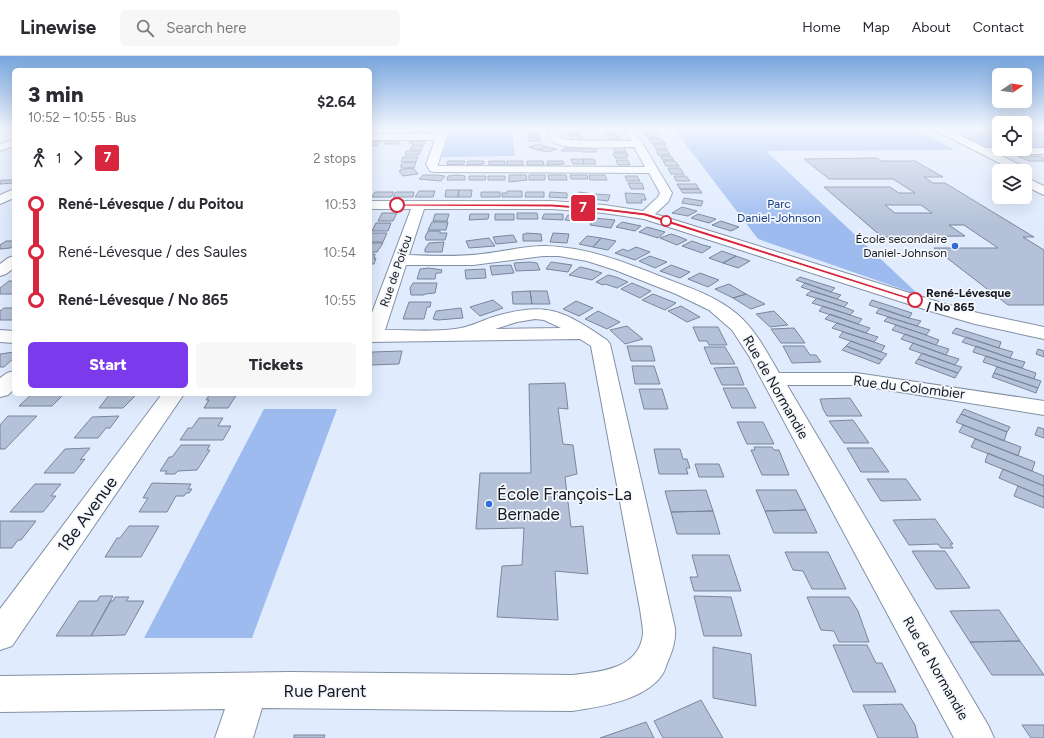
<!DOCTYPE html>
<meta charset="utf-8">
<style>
:root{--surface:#fff;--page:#f7f7f7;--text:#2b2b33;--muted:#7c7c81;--line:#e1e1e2;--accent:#7c3aed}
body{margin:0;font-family:Figtree,sans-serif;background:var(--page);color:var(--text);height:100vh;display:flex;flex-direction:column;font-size:15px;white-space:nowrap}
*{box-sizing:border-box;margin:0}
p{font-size:13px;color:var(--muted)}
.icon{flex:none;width:22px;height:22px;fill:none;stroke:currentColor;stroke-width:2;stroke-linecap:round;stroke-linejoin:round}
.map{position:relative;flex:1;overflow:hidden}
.panel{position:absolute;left:12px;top:12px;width:360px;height:328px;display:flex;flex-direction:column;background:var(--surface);border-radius:6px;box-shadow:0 4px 16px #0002}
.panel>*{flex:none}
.badge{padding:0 8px;border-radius:3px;font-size:14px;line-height:26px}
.needle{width:26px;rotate:77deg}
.controls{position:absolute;left:992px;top:12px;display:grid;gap:8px}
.controls a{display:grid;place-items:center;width:40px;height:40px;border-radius:6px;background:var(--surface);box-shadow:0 4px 16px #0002;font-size:20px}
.map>.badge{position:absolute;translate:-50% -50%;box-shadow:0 0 0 2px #fff}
.legs{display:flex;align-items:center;gap:6px;height:44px;padding:0 16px;font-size:13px}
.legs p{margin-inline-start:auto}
.overview{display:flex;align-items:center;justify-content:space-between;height:68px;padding:0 16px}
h1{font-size:22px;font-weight:800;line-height:30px}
.cta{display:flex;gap:8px;margin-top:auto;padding:8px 16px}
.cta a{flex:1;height:46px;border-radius:6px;background:var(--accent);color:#fff;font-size:16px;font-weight:800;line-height:46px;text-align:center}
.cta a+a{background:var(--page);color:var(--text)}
ul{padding:0 16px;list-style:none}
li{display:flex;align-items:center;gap:14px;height:48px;font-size:15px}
li i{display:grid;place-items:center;width:6px;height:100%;margin:0 5px;background:currentColor}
li i::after{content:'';width:10px;height:10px;margin:-5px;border:3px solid;border-radius:50%;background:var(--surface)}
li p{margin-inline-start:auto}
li:first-child i{background:linear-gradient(#0000 50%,currentColor 0)}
li:last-child i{background:linear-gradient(currentColor 50%,#0000 0)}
header{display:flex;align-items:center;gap:24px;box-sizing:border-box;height:56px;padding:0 20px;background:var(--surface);border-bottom:1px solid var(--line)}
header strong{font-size:19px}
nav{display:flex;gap:22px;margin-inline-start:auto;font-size:14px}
.search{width:280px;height:36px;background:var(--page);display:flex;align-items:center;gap:10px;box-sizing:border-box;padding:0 14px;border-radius:6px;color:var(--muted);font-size:15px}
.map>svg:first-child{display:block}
</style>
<header>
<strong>Linewise</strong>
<div class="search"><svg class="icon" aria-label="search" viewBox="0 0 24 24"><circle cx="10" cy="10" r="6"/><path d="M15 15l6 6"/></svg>Search here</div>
<nav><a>Home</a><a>Map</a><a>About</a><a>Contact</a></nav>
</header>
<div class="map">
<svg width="1044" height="682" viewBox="0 0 1044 682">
<rect width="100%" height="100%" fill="#e0ebfe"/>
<!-- green -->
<path fill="#9ebbef" d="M450,73h62l3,27 -73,1z
M674,73h240l41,21 -189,1 153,144 -161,-56z
M960,73l30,5h9v14c-13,0 -33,-6 -41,-17z
M1025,78h19v14h-19z
M264,353h73l-85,229h-108z"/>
<!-- building -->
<path fill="#b4c1d8" stroke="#79869b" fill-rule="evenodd" d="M643,73h10l6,3 -15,1z
M982,73h17v4h-7z
M1025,73h19v4h-19z
M418,74h11l-1,4h-15z
M568,74h11l1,4 -12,1z
M604,74h11l1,4h-10z
M528,76h11v4h-11z
M645,78h12l2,4h-10z
M570,79h11l1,5h-11z
M607,79h10l3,5h-11z
M529,81h11v4h-11z
M649,83h11l5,4h-13z
M370,85h11l-4,4 -7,2z
M386,85h13l-1,3h-14z
M411,85h15l-3,4h-11l1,-2h-4z
M540,88l7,3 -9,3 -9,-3z
M653,88h13h-2l3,5h-11z
M412,90h11l-2,4h-11z
M547,91l10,2 -10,3 -9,-2z
M613,91h10l3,5h-11z
M564,92h15l1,3h-19l3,-1z
M581,92h15l1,4h-15z
M656,94h11l3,5h-12z
M406,95h15l-2,4h-14z
M613,97h14l1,3h-2l1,2h-12z
M660,100h11l3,4h-11z
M1017,100h23l3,2h-1l2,1v2h-15z
M403,101h15l-1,2 -1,3h-15z
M877,102l4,3h34l28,16h-19l9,6h12l89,54h-11l21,13v55h-36l-74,-57h64l-34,-23h-15l16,11 -83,1 -58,-50h66l9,6h16l-22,-14h-64l-25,-20zM885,149h36l11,8h-37z
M571,103h12l1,5h-11z
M583,103h11l2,5h-12z
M616,104h12l2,5h-12z
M448,105h17l-1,3 -17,1z
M468,105h16v3l-17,1z
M489,105h16l-1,4h-15z
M507,105h16v4h-17z
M527,105h16l1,4h-17z
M547,105h16l1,3 -17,1z
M663,105h12l4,5h-13z
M404,106h12l-2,6h-13l1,-2h-2z
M409,112l5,1 4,5 -15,2 -4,-5h2l-1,-1z
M668,112h12l4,6h-13z
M423,119h14l8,1 -4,5 -22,-2z
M509,119h17l1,5 -18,2z
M529,119h16v5h-16z
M548,119h18l1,5h-18z
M570,119h17l1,4h-17z
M589,119h16l2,5h-17z
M448,120l10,-1 7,1v4h-18z
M469,120h17l-1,4h-16z
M488,120h17v4h-17z
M625,120h12l3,5h-13z
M674,120h12l4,5h-14z
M2,124h12v3l-14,1v-3z
M628,127h14l2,6h-13z
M677,128h19l3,5h-19z
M680,133h19l3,4h-19z
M446,134h13l-1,7h-13z
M459,134h13l-1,7h-13z
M419,135h16l-2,6h-18z
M507,135h15v6h-20v-4h5z
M375,136h19l-3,5h-19z
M396,136h18l-1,5h-20z
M481,136h19v5h-19z
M526,136h18v5h-19z
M550,136l17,1v5l-18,-1z
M579,136l15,2 -2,5 -16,-1z
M625,137l19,1 2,6h-5l1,3h-15z
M594,138l16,1 -2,6 -16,-2z
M684,142l19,3 -2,5 -19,-3z
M682,151l15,4 -9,5 -16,-3z
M382,157h15l-4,8h-15z
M517,157h20l1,6h-21z
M435,158h14l-2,7h-14z
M470,158h19l-1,5 -19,1z
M495,158h19v6h-19z
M544,158h19v6l-21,-1z
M698,158l18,5 -7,4 -18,-5z
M568,159l19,2 -2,5 -20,-2z
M594,162l21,2 -4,8 -21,-3z
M721,165l18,6 -8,4 -19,-6z
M432,166h16l-2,8h-18z
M622,166l19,4 -6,5 -19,-4z
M376,167h15l-3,8h-16z
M647,171l18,5 -7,6 -19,-6z
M428,175h12v2h7l-2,7h-19l-1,-3z
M371,177h16l-4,9h-13z
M526,177l15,1 1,7h-19v-7h3z
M553,177l16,1 -2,9 -17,-1z
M671,178l9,3 7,3 -10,5 -17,-7z
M513,179l4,7 -21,2 -3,-7z
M587,180l14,2 -8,9 -14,-3z
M489,182l6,8 -26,2 -3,-7z
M601,182l15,3 -8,9 -15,-3z
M6,185h8v5l-4,2 -10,1v-4z
M692,185l11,4 8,2 -9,6 -20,-7z
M444,186l-2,10h-17v-3l4,-6z
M370,187h13l-6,9h-7z
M636,191l14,5 -15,8 -20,-7 8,-4 5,2z
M722,195l14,5 -13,7 -14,-5z
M370,198h5l-1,5 2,-1 -2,6h-4z
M650,200l17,6 -12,6 -16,-7z
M736,200l14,5 -12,7 -15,-5z
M530,206l7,1 3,7 -24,1 -2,-8z
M551,206l21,3 -4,7 -22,-3z
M511,209l3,8 -22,2 -2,-9z
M671,209l19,7 -10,6 -20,-7z
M580,211l9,2 13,4 -10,7 -23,-5z
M429,212l13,2 -1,3h-5l-1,6h-18l3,-10z
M485,213l1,9 -20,1 -1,-9z
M700,217l19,7 -11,7 -20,-8z
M608,219l8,2 12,5 -11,6 -12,-4 -2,1 -7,-3z
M800,221l35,11 -4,4 -35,-12z
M9,225h5v11l-3,2h-11v-6z
M413,227h24l-2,10 -10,1 -1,1h-13l-1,-7z
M632,227l19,8 -11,7 -19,-9z
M805,227l26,9 10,3 -4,4 -36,-12z
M729,228l17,10 -13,4 -18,-9z
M530,235h17l3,13h-18z
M530,235l2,13h-19l-1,-12z
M811,235l26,8 11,4 -4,4 -38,-12z
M653,238l23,9 -11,7 -23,-10z
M746,238l19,10 -14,5 -18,-11z
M817,242l27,9 10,4 -4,4 -38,-12z
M493,244l10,8 -23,8 -10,-9z
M872,244l40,13 -3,5 -40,-13z
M576,245l17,7 -14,8 -16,-7z
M409,246h22l-1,5h-3l-3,12h-21z
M681,250l19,11 -13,5 -19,-11z
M823,250l39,13 -4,5 -39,-13z
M4,252h10v12h-14v-9z
M461,252l2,10 -25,2 -5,-1 3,-8z
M880,252l29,10 12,3 -4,5 -41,-13z
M598,255l22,11 -13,7 -22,-10z
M774,255l14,14 -18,2 -14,-13z
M830,258l28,10 12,4 -4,5 -41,-14z
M888,261l29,9 13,4 -4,5 -42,-14z
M837,267l29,10 12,4 -4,5 -42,-14z
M896,269l30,10 13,5 -3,5 -44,-15z
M627,270l16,13 -18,5 -15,-14z
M693,271h25l9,18h-18l-2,-4h-8z
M794,272l11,15h-24l-10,-14z
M956,272l45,14 -2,6 -47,-15z
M843,276l31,10 11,4 -4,6 -42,-15z
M905,278l31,11 13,4 -3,6 -45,-16z
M966,281l33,11 14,4 -3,6 -48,-16z
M851,285l30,11 6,2 -5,6 -36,-14z
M913,287l33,12 13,4 -4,6 -46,-16z
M627,290h24l4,15h-24z
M783,290h21l6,9h6l5,7 -29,1z
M846,290l36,14 -3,4 -37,-14z
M976,290l34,12 15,4 -3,6 -49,-16z
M704,291h21l10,17h-24z
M1038,293l6,2v6l-8,-3z
M402,295l-3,13 -29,1 2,-13z
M14,296v6l-10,9h-4v-13z
M922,297l33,12 7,2 -4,6 -40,-14z
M986,300l50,17 -2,6 -51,-17z
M918,303l40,14 -3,5 -40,-15z
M632,310h22l6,18h-25z
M737,311l7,18h-22l-8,-17z
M997,311l44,14 -3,7 -44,-15z
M994,317l44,15 -2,5 -44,-16z
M565,327l3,26 -10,-1 5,36 10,1 4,29 -12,3 6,50 12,-1 5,48 -33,-3 3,49 -61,-3 5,-51 20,-1 2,-37 -48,1 4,-56h51l-2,-89z
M723,332h23l10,20h-24z
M639,333h23l6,20h-24z
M64,338l-12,12h-33l12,-11z
M110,338h27l-14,14h-24z
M210,338h27l-9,14h-24l5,-8h-3z
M850,342l12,18h-35l-4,-7 -3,-10z
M964,353l46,18 -3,5 -46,-18z
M961,358l46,18 -3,9 -48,-19z
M8,360h29l-32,33h-5v-24z
M119,360l-9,12h-4l-8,10h-24l18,-21z
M199,362h24l-5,8h13l-8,14h-43l8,-12h4z
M853,364l16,23h-25l-15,-22z
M737,366h26l11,22h-27z
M963,369l58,22 -3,9 -59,-24z
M1038,371l6,2v9l-9,-3z
M975,383l60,23 -3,9 -61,-24z
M181,389h29l-3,5h3l-13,20 -19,1 -3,3h-10l2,-3h-7l9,-14h3z
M754,391h18l2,3h5l10,25h-27l-11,-25h4z
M90,392l-10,12 5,-1 -11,14h-30l21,-24z
M847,392h25l17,24h-28z
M654,393h26l3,10h4l3,9h-4l2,6h-29z
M988,397l56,23v10l-59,-24z
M695,408h24l5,13h-25z
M1003,413l41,17v11l-45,-19z
M867,423h39l15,21 -40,1z
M152,427l39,1 -3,5h4l-3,4h-3l-2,3h-8l-9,16h-28l9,-14h-5z
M35,428h26l-10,12h5l-13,16h-33z
M1018,430l26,11v11l-30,-12z
M706,434l7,21 -42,1 -6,-21z
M756,434h40l10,20 -41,1z
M806,454l11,23h-43l-9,-22z
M713,455l7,23h-43l-6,-22z
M935,463l18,25h-3l3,4h-12l-3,-4 -29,1 -16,-25z
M0,465h36l-15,19h-3l-6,8h-12z
M129,470h30l-18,31h-36l12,-19h3z
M912,495h33l25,37 -34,1z
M785,496h43l18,37h-34l-9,-18 -10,-1z
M692,499h37l12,36h-47l-4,-14h8z
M100,540h13l-22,40h-35l23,-35h18z
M694,540l37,1 11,39h-38z
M115,541h14l-3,4h18l-19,34 -34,1 20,-35h2z
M807,541h42l9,14 11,31h-30l-5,-11 -13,-1z
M999,554l21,31 -50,1 -20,-31z
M1020,585l24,34h-52l-22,-33z
M833,589h34l9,18h6l14,29h-43z
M713,591l38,7 5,52 -43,-8z
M701,644l22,38h-60l-9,-17z
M902,648l13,21 3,13h-40l-15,-33z
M646,666l8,16h-54z
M1022,669h22v13h-13z
M294,679h31l-1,3h-30z"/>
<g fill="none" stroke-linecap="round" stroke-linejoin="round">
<!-- minor casing -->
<g stroke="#8390a5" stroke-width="2">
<path id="minor" d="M439,73h10l-11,35v2l207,1 -11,-20c-15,0 -69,3 -79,-4 -5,-3 -6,-9 -7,-14h10l2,8 5,3 66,1 -7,-12h10l38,64 -4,9 -13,12 287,89 36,10 66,14v12l-69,-15 -45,-13 -286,-92 -40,-6 -52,-4h-128l-15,46c24,1 49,2 73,-1 21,-2 41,-8 63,-8 43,1 82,17 122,33 24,9 50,18 70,35 18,15 30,38 42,59h77l188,28v14l-188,-30h-69l201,340 6,13h-40l-205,-382 -17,-26 -23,-20 -33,-16 -61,-24 -28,-9 -28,-5h-16l-70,9h-67l-21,65c23,0 47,2 70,-1 13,-1 26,-8 38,-12 53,-16 70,-7 114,23l3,4 65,284c1,11 -2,22 -7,33 -2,4 -3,10 -6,14 -17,25 -62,32 -90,36l-310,-3 -9,30h-38l10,-29 -225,3v-36l290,-4 282,3c28,-3 67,-6 71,-41 0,-8 -2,-17 -3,-25l-49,-263 -11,-7 -210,3v-24l41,-109h-41v-8h182l52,4 39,6 15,-14 2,-4 -11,-20 -215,-1 -4,-1 -4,-7 9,-24h-65v-6h67zM535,263l9,1 17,8 -66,1 22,-7z
M933,73h13l40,19h58v6h-46l30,15 2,2 -5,3v-3h-10z
M14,83v7l-14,5v-7z
M1025,121l19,9v9l-19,-9z
M14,133v9l-14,6v-9z
M14,200v12l-8,6 -6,2v-12l8,-6z
M0,274l14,1v12l-14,-1z
M14,315v18l-6,6 -8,2v-19l7,-5z
M162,338h22l-172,252 -12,4v-41z"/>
</g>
<!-- minor -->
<use href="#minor" fill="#fff" fill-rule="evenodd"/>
</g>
<!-- sky -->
<linearGradient id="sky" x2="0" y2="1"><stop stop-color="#77a5dd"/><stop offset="0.43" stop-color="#f1f6ff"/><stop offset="1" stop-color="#f1f6ff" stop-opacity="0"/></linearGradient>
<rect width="1044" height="168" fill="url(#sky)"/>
<!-- line-1 -->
<path fill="#d7263d" stroke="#fff" d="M397,148h155l52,4 42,5 272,87 -5,1 -268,-85 -41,-5 -52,-4 -157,-1z"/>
<!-- markers -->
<g fill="#fff" stroke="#d7263d" stroke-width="2">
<circle cx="397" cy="149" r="7"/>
<circle cx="666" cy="165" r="5"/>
<circle cx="915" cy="244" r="7"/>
</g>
<g fill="#306cda" stroke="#f5f8fc" stroke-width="1.5">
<circle cx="955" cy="190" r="4"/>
<circle cx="489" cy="448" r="4"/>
</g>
<g text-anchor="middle" stroke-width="3.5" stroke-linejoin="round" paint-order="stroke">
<!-- far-park labels -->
<g font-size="12" fill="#143c84" stroke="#f5f8fc">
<text x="779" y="152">Parc<tspan x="779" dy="14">Daniel-Johnson</tspan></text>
</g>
<!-- far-poi labels -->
<g font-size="12" fill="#151921" stroke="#f5f8fc" text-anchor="end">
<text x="947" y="187">École secondaire<tspan x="947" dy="14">Daniel-Johnson</tspan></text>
</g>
<!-- far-street labels -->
<g font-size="12" fill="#151921" stroke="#f5f8fc">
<text transform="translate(396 215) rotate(-71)" y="4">Rue de Poitou</text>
</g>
<!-- far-stop labels -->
<g font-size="12" font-weight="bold" fill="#151921" stroke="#f5f8fc" text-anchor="start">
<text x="926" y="241">René-Lévesque<tspan x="926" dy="14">/ No 865</tspan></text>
</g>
<!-- street labels -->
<g font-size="14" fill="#151921" stroke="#f5f8fc">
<text transform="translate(776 331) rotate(60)" y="5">Rue de Normandie</text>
<text transform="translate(909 331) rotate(7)" y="5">Rue du Colombier</text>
<text transform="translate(936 612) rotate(60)" y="5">Rue de Normandie</text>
</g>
<!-- near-poi labels -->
<g font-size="17" fill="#151921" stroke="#f5f8fc" text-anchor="start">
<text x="497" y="444">École François-La<tspan x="497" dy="20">Bernade</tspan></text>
</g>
<!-- near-street labels -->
<g font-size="17" fill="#151921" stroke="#f5f8fc">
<text transform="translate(87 458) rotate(-54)" y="6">18e Avenue</text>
<text x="325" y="641">Rue Parent</text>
</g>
</g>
</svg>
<div class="controls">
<a><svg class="needle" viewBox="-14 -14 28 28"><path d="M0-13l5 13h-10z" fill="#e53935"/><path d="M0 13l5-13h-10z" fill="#7c7c81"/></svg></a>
<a><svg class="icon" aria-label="locate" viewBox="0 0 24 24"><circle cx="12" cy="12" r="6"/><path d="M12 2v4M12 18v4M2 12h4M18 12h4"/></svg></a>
<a><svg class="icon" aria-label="layers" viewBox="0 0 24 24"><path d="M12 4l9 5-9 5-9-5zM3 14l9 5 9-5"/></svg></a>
</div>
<b class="badge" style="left:583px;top:152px;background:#d7263d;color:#fff">7</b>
<section class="panel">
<div class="overview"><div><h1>3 min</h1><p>10:52 – 10:55 · Bus</p></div><b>$2.64</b></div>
<div class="legs"><svg class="icon" aria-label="walk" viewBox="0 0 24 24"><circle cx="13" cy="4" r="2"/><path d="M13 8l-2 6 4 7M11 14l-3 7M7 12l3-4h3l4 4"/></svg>1<svg class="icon" aria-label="forward" viewBox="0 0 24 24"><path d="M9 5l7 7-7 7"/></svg><b class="badge" style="background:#d7263d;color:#fff">7</b><p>2 stops</p></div>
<ul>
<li><i style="color:#d7263d"></i><b>René-Lévesque / du Poitou</b><p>10:53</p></li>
<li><i style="color:#d7263d"></i><span>René-Lévesque / des Saules</span><p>10:54</p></li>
<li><i style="color:#d7263d"></i><b>René-Lévesque / No 865</b><p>10:55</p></li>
</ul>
<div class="cta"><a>Start</a><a>Tickets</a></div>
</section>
</div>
